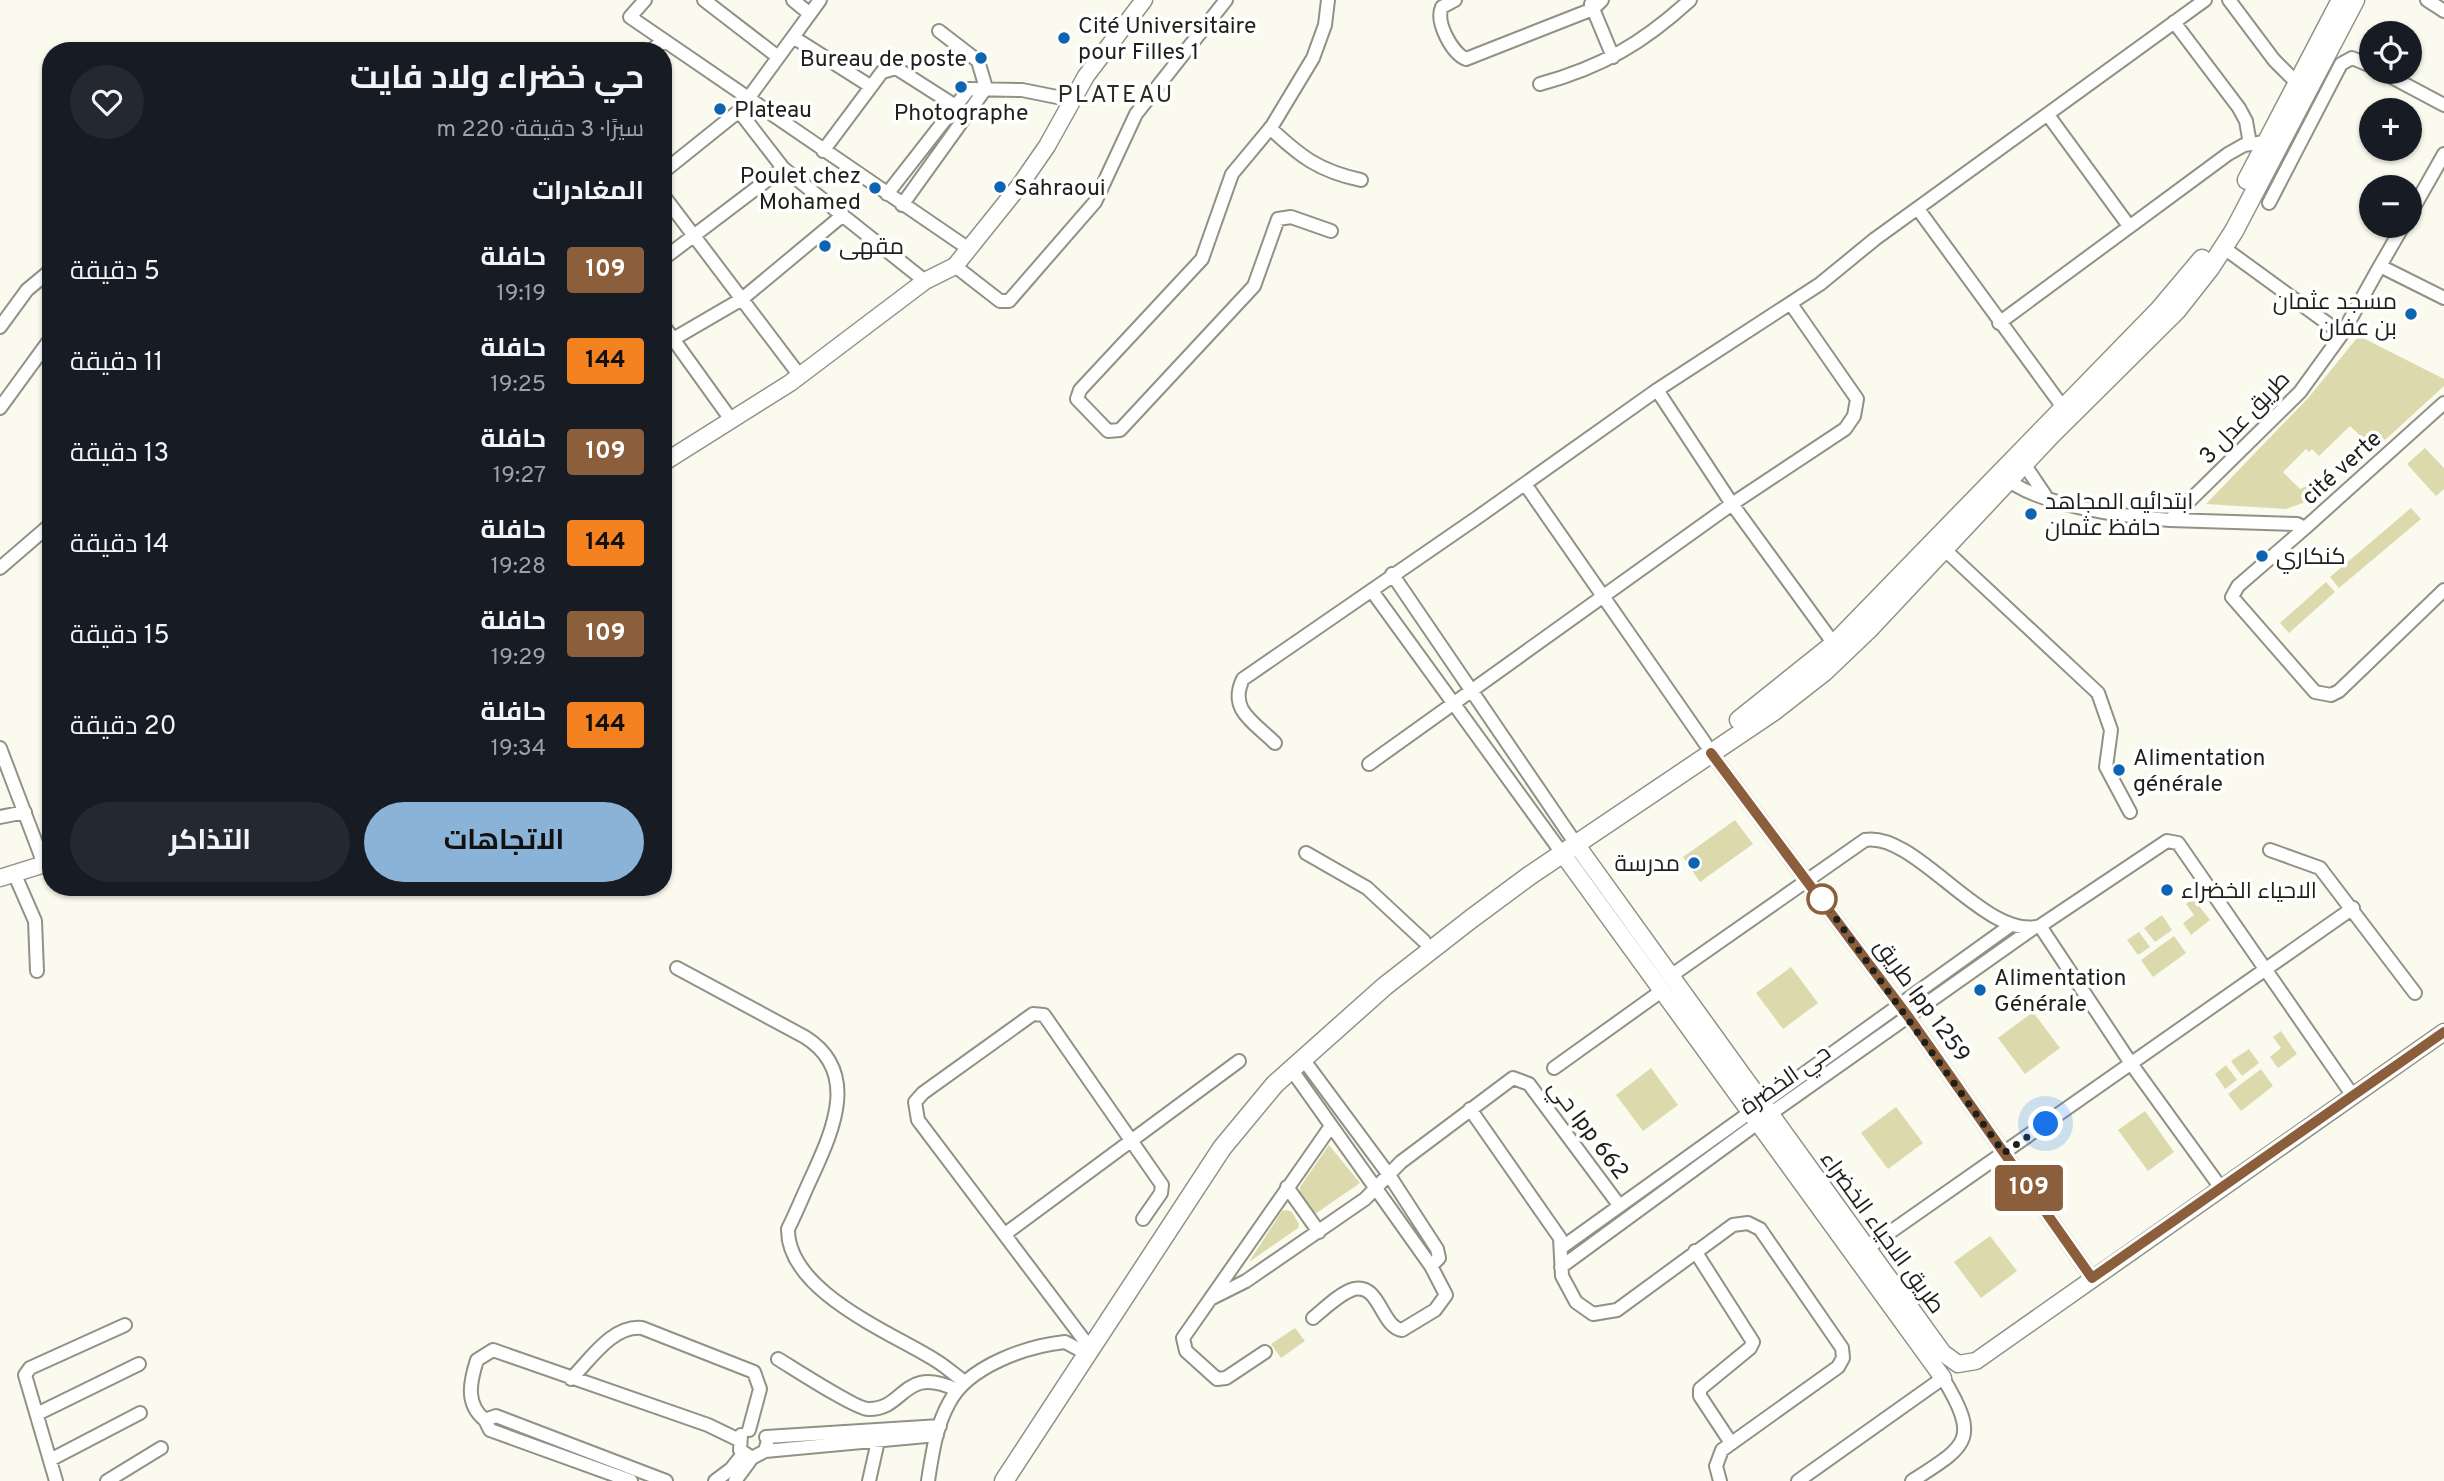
<!DOCTYPE html>
<html lang="ar">
<meta charset="utf-8">
<style>
:root{--surface:#171b24;--page:#242831;--text:#f1f3f6;--muted:#9ea1a6;--accent:#8bb3d7}
body{margin:0;font-family:Overpass,Cairo,sans-serif;background:var(--page);color:var(--text);direction:rtl;height:100vh;display:flex;flex-direction:column;font-size:26px;white-space:nowrap}
*{box-sizing:border-box;margin:0}
p{font-size:23px;color:var(--muted)}
.icon{flex:none;width:38px;height:38px;fill:none;stroke:currentColor;stroke-width:2;stroke-linecap:round;stroke-linejoin:round}
.map{position:relative;flex:1;overflow:hidden;direction:ltr}
.panel{position:absolute;left:42px;top:42px;width:630px;height:854px;display:flex;flex-direction:column;background:var(--surface);border-radius:28px;box-shadow:0 2px 5px #0004;direction:rtl}
.panel>*{flex:none}
.badge{padding:0 14px;border-radius:5px;font-size:24px;line-height:46px}
.controls{position:absolute;left:2359px;top:21px;display:grid;gap:14px}
.controls a{display:grid;place-items:center;width:63px;height:63px;border-radius:50%;background:var(--surface);box-shadow:0 2px 5px #0004;font-size:35px}
.you{position:absolute;width:35px;height:35px;margin:-18px;border:5px solid #fff;border-radius:50%;background:#1a73e8;box-shadow:0 0 0 10px #1a73e833}
.map>.badge{position:absolute;translate:-50% -50%;box-shadow:0 0 0 4px #fff}
h2{padding:0 28px;font-size:26px;line-height:63px}
.round{display:grid;place-items:center;flex:none;width:74px;height:74px;border-radius:37px;background:var(--page)}
.summary{display:flex;align-items:center;justify-content:space-between;height:119px;padding:0 28px}
h1{font-size:33px;font-weight:700;line-height:52px}
.action{display:flex;gap:14px;margin-top:auto;padding:14px 28px}
.action a{flex:1;height:80px;border-radius:42px;background:var(--accent);color:#111;font-size:28px;font-weight:700;line-height:80px;text-align:center}
.action a+a{background:var(--page);color:var(--text)}
ul{padding:0;list-style:none}
li{display:flex;align-items:center;gap:21px;height:91px;padding:0 28px}
li div{flex:1}
li b{display:block;font-size:26px}
li em{font-style:normal}
li .badge{min-width:77px;font-weight:700;text-align:center}
.map>svg:first-child{display:block}
</style>
<div class="map">
<svg width="2444" height="1481" viewBox="0 0 2444 1481">
<rect width="100%" height="100%" fill="#fafaee"/>
<!-- green -->
<path fill="#dcdaad" d="M2357,338h6l81,41v7l-59,54 -10,-9 -10,9 -15,-14 -31,30 -7,-7 -3,3 -3,-3 -23,23 17,17 21,-9 -14,14 4,6 -25,9 -80,-5 103,-107z
M2425,448l19,20v21l-8,7 -29,-32z
M2411,508l10,11 -82,69 -9,-11z
M2326,582l9,10 -46,41 -9,-10z
M1735,820l18,24 -53,38 -17,-25z
M2193,898l17,22 -19,15 -8,-12 11,-8 -8,-11z
M2162,915l10,15 -17,12 -11,-14z
M2139,932l11,15 -12,8 -11,-15z
M2174,936l12,17 -33,24 -12,-17z
M1791,967l27,36 -35,26 -27,-36z
M2033,1012l27,36 -35,26 -27,-36z
M2281,1031l16,23 -19,14 -8,-11 11,-9 -8,-11z
M2249,1049l10,14 -17,13 -11,-15z
M2226,1065l11,15 -12,9 -10,-15z
M1651,1068l27,37 -35,26 -27,-36z
M2261,1069l12,17 -32,25 -13,-17z
M1896,1107l27,36 -35,26 -27,-36z
M2145,1111l29,41 -26,19 -30,-41z
M1329,1145l31,38 -45,31 -15,-21v-6z
M1287,1210l5,2 7,12 -1,4 -49,34 33,-51z
M1990,1236l27,35 -36,27 -27,-36z
M1295,1328l10,13 -24,17 -10,-14z"/>
<g fill="none" stroke-linecap="round" stroke-linejoin="round">
<!-- minor casing -->
<g stroke="#919187" stroke-width="16">
<path id="minor" d="M645,0l-15,17 339,232
M704,0l74,57
M793,0l17,14
M1328,0l-3,25 -12,33 -41,68 -40,48 -30,85 -122,131 -3,9 31,32 12,-1 134,-144 24,-67 13,-2 40,14
M1455,0l-13,7c-7,15 10,46 24,52l127,-50 9,-9
M2229,0l45,60 22,22
M2427,0l17,11
M1591,4l22,53
M2174,22l65,86 7,13 4,23
M793,37l77,49
M650,51l14,-10
M2382,72l62,33
M1540,84c62,-17 103,-41 150,-84
M739,111l44,57 142,113
M2048,115l81,111
M1270,128c31,29 49,43 91,52
M823,151l59,-79 14,-4 58,37
M663,172l76,-61 81,-111
M887,194l82,-105 53,1 50,10
M663,195l137,181
M2269,203l72,-139 11,-6 19,8
M902,205l84,-117 -8,-27 -39,-30
M1918,209l144,197
M2410,214l34,-60
M2403,226l-23,40 64,32
M2224,248l118,86 38,-68
M663,259l120,-91
M955,266l45,35h9l86,-99 41,-88 90,-114
M1999,323l229,-169 16,-9 21,-3
M663,325l69,96
M0,327l27,-37 24,-20
M663,345l79,-46 101,-84
M1657,390l75,114 102,140
M0,408l51,-70
M2020,458l25,37
M2002,475c32,31 125,42 168,45l130,-128 42,-58
M1525,484l180,259
M2170,520l127,4 8,4 139,-125
M2305,528l-67,58 -6,11 83,95 16,3 8,-4 105,-101
M1944,549l154,144 13,37 -5,37 24,45
M0,568l51,-44
M1392,574l184,270
M1372,591l190,262
M1275,743c-21,-21 -47,-33 -32,-64l235,-162 179,-127 163,-106 55,-45 330,-239
M0,748l44,116
M1711,753l199,266 182,259
M1369,764l363,-260 113,-75 9,-13 3,-17 -66,-95
M0,817l25,-5
M2270,850l50,18 95,125
M1306,853l61,35 57,53
M14,873l21,48 2,50
M2040,926l92,139 89,123
M677,968l128,69c54,34 29,91 8,137 -9,19 -16,37 -25,55 -1,62 102,103 147,131 10,6 20,15 30,22
M1672,975l193,-135c51,-9 121,102 175,86l127,-85 11,2 175,253
M1303,1059l86,116 48,74 2,9 -8,8
M1554,1068l109,-78
M1291,1069l140,197 15,29 -11,15 -33,20c-21,-3 -22,-47 -48,-41 -14,4 -30,20 -41,29
M1470,1109l90,129 2,38 14,26 17,12 24,-4 116,-85 15,-2 12,6 82,119 1,10 -5,9 -116,83 -6,16 4,15
M1287,1187l32,45
M1005,1234l234,-173
M1561,1248l450,-323
M1866,1249l487,-341
M1695,1251l58,91 -3,6 -50,41v7l31,47
M1561,1267l209,-153 265,-187
M1210,1299l36,-18 119,-82 36,-37 112,-84 16,6 90,121
M1084,1340l-166,-220 -3,-18 8,-9 110,-79 11,1 118,170 -1,8 -18,26
M1265,1352l-39,26 -9,1 -31,-28 -3,-13 148,-212
M778,1359c15,9 78,50 90,50 38,1 34,-45 89,-19
M571,1379c19,-19 41,-54 71,-51l112,44 6,17 -11,41
M37,1414l102,-50
M485,1420c-20,-16 -15,-38 -8,-60l16,-10 215,75 31,15
M741,1435l-1,15 12,8
M766,1437l174,-11
M765,1451l172,-16
M50,1460l90,-47
M56,1481l-31,-106 5,-7 95,-43
M107,1481l54,-33
M631,1481l-141,-51 -5,-10 11,-4 170,65
M715,1481l16,-12 12,-15
M735,1481l17,-23 13,-7 2,-7
M869,1481l9,-40
M928,1481c4,-26 8,-55 21,-78 19,-37 78,-57 116,-61l13,7
M1798,1481l145,-103c37,62 25,67 -31,103"/>
</g>
<!-- tertiary casing -->
<g stroke="#919187" stroke-width="19">
<path id="tertiary" d="M663,463l127,-80 135,-102 30,-15 65,-81 27,-39 39,-70 58,-76
M1576,844l367,509 15,11 18,-3 468,-329
M1562,853l381,525
M0,878l51,-16"/>
</g>
<!-- secondary casing -->
<g stroke="#919187" stroke-width="21">
<path id="secondary" d="M2247,180l94,-180
M1739,720l95,-76 325,-334 43,-51
M1004,1481l218,-333 53,-64 110,-98 86,-67 58,-43 245,-165 50,-39 44,-42 183,-195 126,-125 33,-42 24,-37 121,-231"/>
</g>
<!-- minor -->
<use href="#minor" stroke="#fff" stroke-width="12"/>
<!-- tertiary -->
<use href="#tertiary" stroke="#fff" stroke-width="16"/>
<!-- secondary -->
<use href="#secondary" stroke="#fff" stroke-width="18"/>
</g>
<g fill="none" stroke-linecap="round" stroke-linejoin="round">
<!-- line casing -->
<g stroke="#fff" stroke-width="16">
<path id="line" d="M1711,753l199,266 182,259 352,-246"/>
</g>
<!-- line -->
<use href="#line" stroke="#8b5e3c" stroke-width="10"/>
<!-- walk -->
<path stroke="#1f1f1b" stroke-width="7" stroke-dasharray="0 12.6" d="M1822,899l182,254 42,-29"/>
</g>
<!-- markers -->
<g fill="#0f64b2" stroke="#fff" stroke-width="2.5">
<circle cx="1064" cy="38" r="7"/>
<circle cx="981" cy="58" r="7"/>
<circle cx="961" cy="87" r="7"/>
<circle cx="720" cy="109" r="7"/>
<circle cx="1000" cy="187" r="7"/>
<circle cx="875" cy="188" r="7"/>
<circle cx="825" cy="246" r="7"/>
<circle cx="2411" cy="314" r="7"/>
<circle cx="2031" cy="514" r="7"/>
<circle cx="2262" cy="556" r="7"/>
<circle cx="2119" cy="770" r="7"/>
<circle cx="1694" cy="863" r="7"/>
<circle cx="2167" cy="890" r="7"/>
<circle cx="1980" cy="990" r="7"/>
</g>
<circle fill="#fff" stroke="#8b5e3c" stroke-width="3.5" cx="1822" cy="899" r="14"/>
<g text-anchor="middle" stroke-width="7" stroke-linejoin="round" paint-order="stroke">
<!-- poi labels -->
<g font-size="23" fill="#1f1f1b" stroke="#fff" text-anchor="start">
<text x="1078" y="33">Cité Universitaire<tspan x="1078" dy="26">pour Filles 1</tspan></text>
<text x="967" y="66" text-anchor="end">Bureau de poste</text>
<text x="734" y="117">Plateau</text>
<text x="961" y="120" text-anchor="middle">Photographe</text>
<text x="861" y="183" text-anchor="end">Poulet chez<tspan x="861" dy="26">Mohamed</tspan></text>
<text x="1014" y="195">Sahraoui</text>
<text x="839" y="254">مقهى</text>
<text x="2397" y="309" text-anchor="end">مسجد عثمان<tspan x="2397" dy="26">بن عفان</tspan></text>
<text x="2045" y="509">ابتدائيه المجاهد<tspan x="2045" dy="26">حافظ عثمان</tspan></text>
<text x="2276" y="564">كنكاري</text>
<text x="2133" y="765">Alimentation<tspan x="2133" dy="26">générale</tspan></text>
<text x="1680" y="871" text-anchor="end">مدرسة</text>
<text x="2181" y="898">الاحياء الخضراء</text>
<text x="1994" y="985">Alimentation<tspan x="1994" dy="26">Générale</tspan></text>
</g>
<!-- street labels -->
<g font-size="23" fill="#1f1f1b" stroke="#fff">
<text transform="translate(2244 417) rotate(-46)" y="8">طريق عدل 3</text>
<text transform="translate(2341 467) rotate(-42)" y="8">cité verte</text>
<text transform="translate(1923 1000) rotate(54)" y="8">طريق lpp 1259</text>
<text transform="translate(1785 1079) rotate(-35)" y="8">حي الخضرة</text>
<text transform="translate(1589 1129) rotate(53)" y="8">حي lpp 662</text>
<text transform="translate(1883 1232) rotate(54)" y="8">طريق الاحياء الخضراء</text>
</g>
<!-- neighbourhood labels -->
<g font-size="24" letter-spacing="2" fill="#2d2d24" stroke="#fff">
<text x="1116" y="102">PLATEAU</text>
</g>
</g>
</svg>
<div class="controls">
<a><svg class="icon" aria-label="locate" viewBox="0 0 24 24"><circle cx="12" cy="12" r="6"/><path d="M12 2v4M12 18v4M2 12h4M18 12h4"/></svg></a>
<a>+</a>
<a>−</a>
</div>
<div class="you" style="left:2046px;top:1124px"></div>
<b class="badge" style="left:2029px;top:1188px;background:#8b5e3c;color:#fff">109</b>
<section class="panel">
<div class="summary"><div><h1>حي خضراء ولاد فايت</h1><p>سيرًا · 3 دقيقة · 220 m</p></div><a class="round"><svg class="icon" aria-label="heart" viewBox="0 0 24 24"><path d="M12 20l-8-8c-3-5 5-10 8-4 3-6 11-1 8 4z"/></svg></a></div>
<h2>المغادرات</h2>
<ul>
<li><span class="badge" style="background:#8b5e3c;color:#fff">109</span><div><b>حافلة</b><p>19:19</p></div><em>5 دقيقة</em></li>
<li><span class="badge" style="background:#f58220;color:#111">144</span><div><b>حافلة</b><p>19:25</p></div><em>11 دقيقة</em></li>
<li><span class="badge" style="background:#8b5e3c;color:#fff">109</span><div><b>حافلة</b><p>19:27</p></div><em>13 دقيقة</em></li>
<li><span class="badge" style="background:#f58220;color:#111">144</span><div><b>حافلة</b><p>19:28</p></div><em>14 دقيقة</em></li>
<li><span class="badge" style="background:#8b5e3c;color:#fff">109</span><div><b>حافلة</b><p>19:29</p></div><em>15 دقيقة</em></li>
<li><span class="badge" style="background:#f58220;color:#111">144</span><div><b>حافلة</b><p>19:34</p></div><em>20 دقيقة</em></li>
</ul>
<div class="action"><a>الاتجاهات</a><a>التذاكر</a></div>
</section>
</div>
